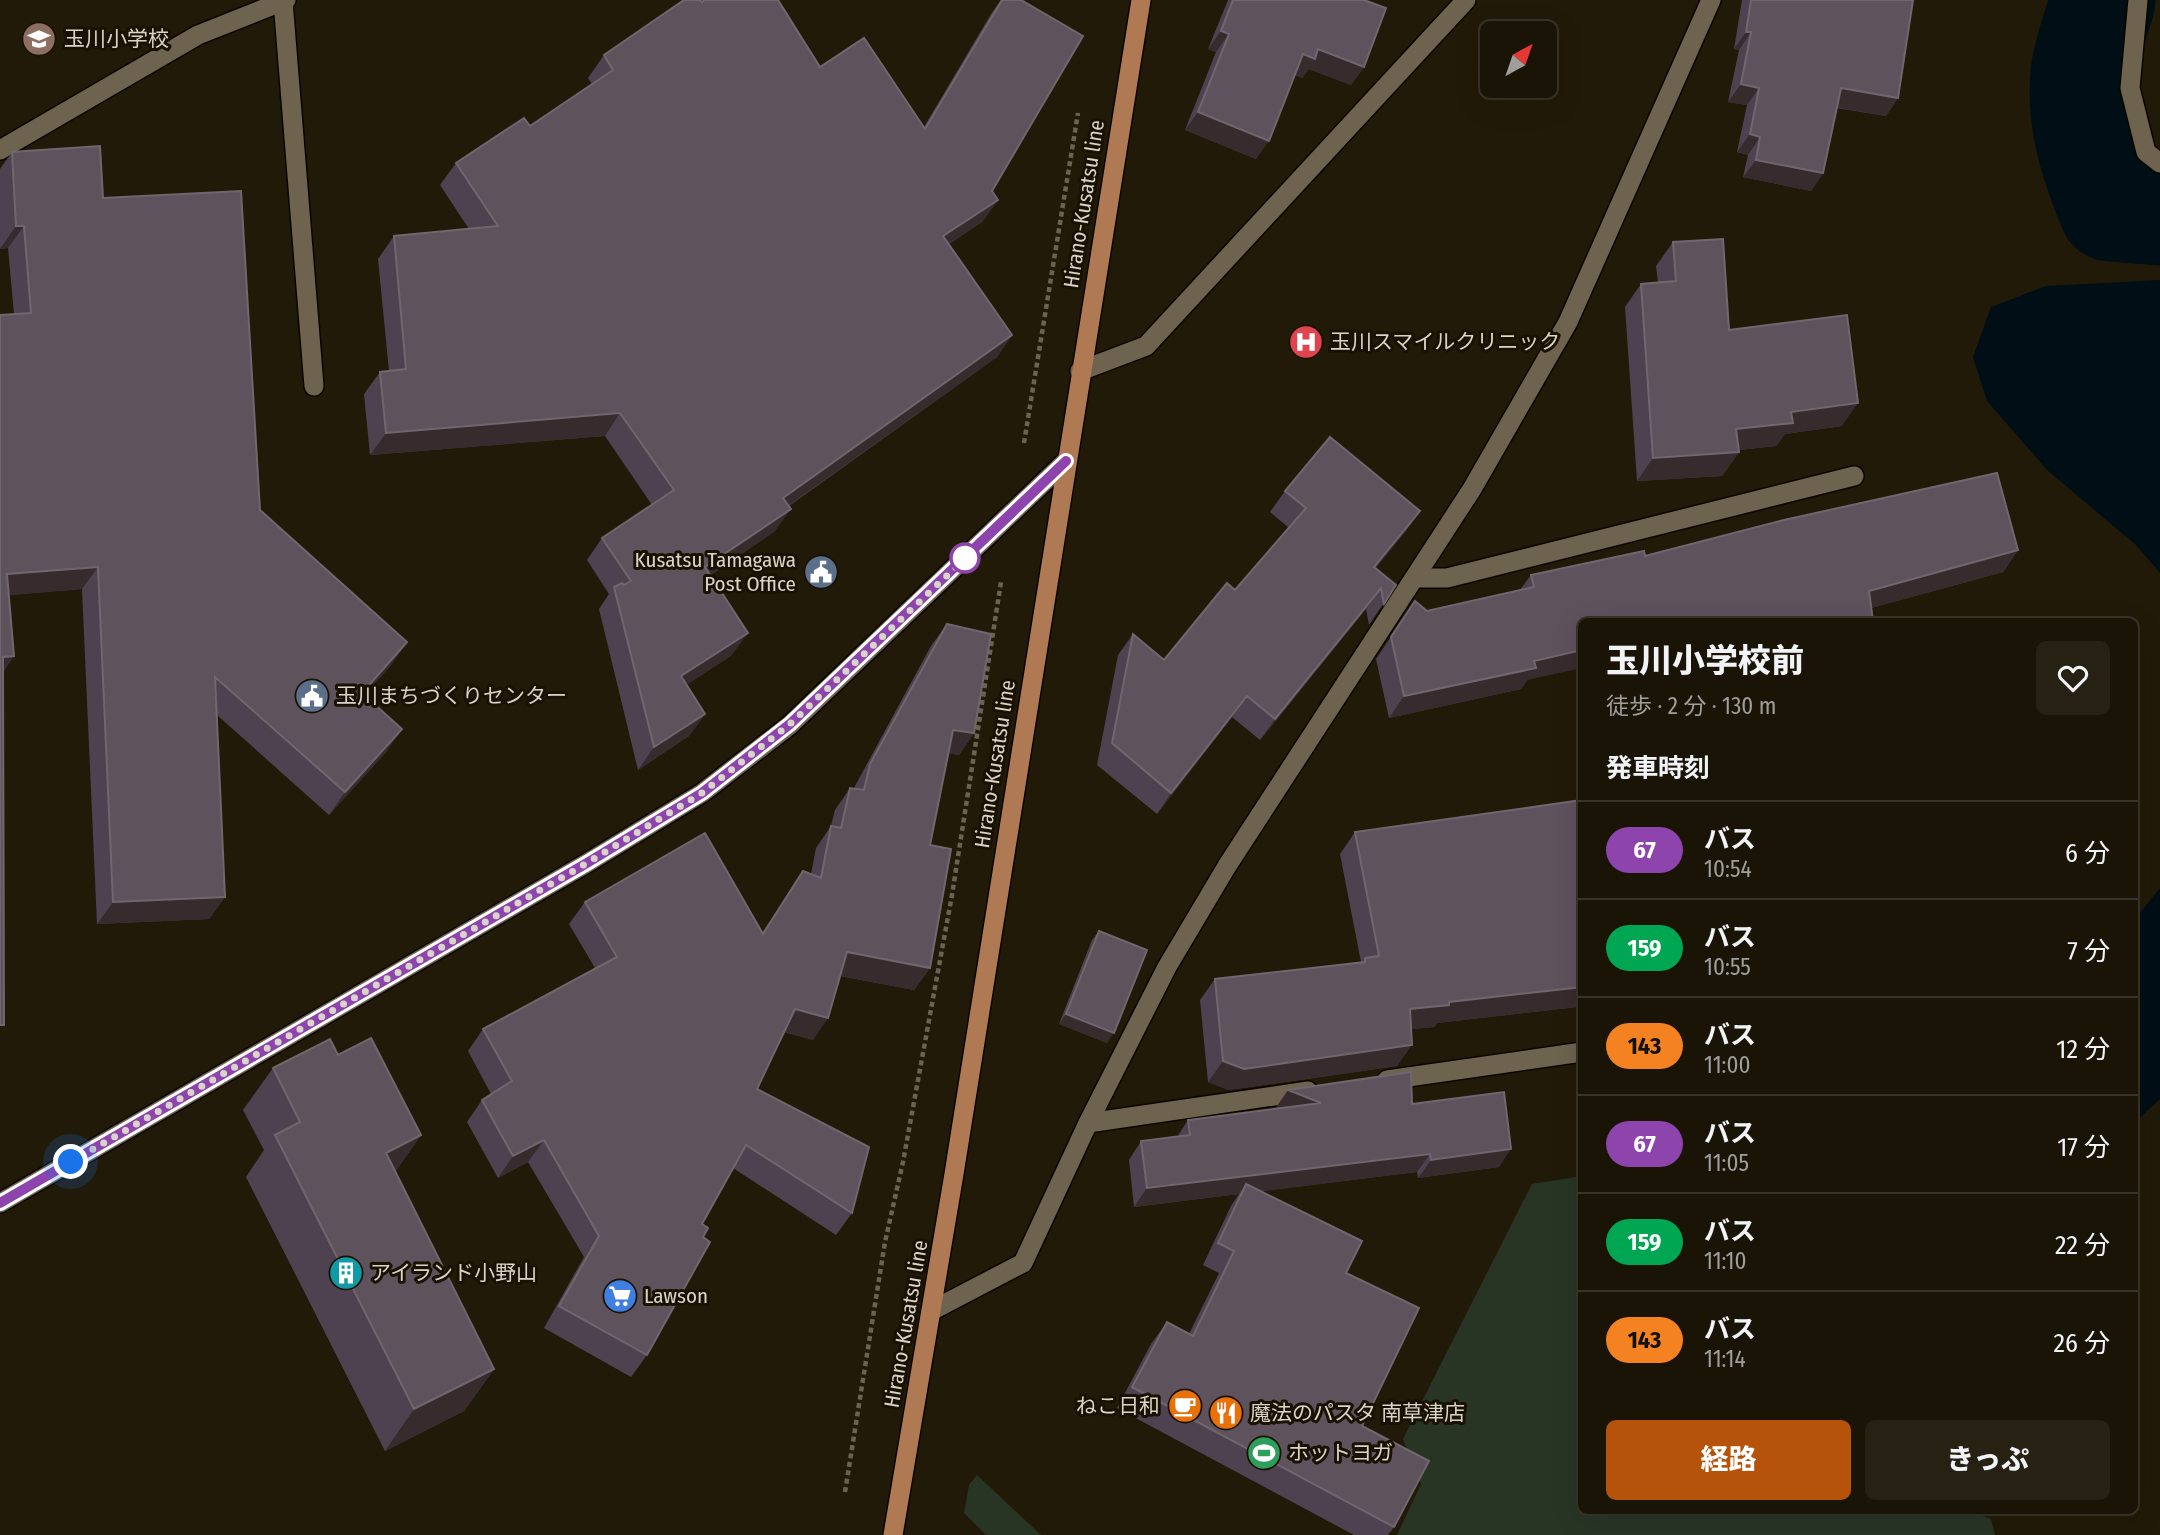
<!DOCTYPE html>
<html lang="ja">
<meta charset="utf-8">
<style>
:root{--surface:#1a1406;--page:#272114;--text:#f1f3f6;--muted:#9f9e9b;--line:#383328;--accent:#b45309}
body{margin:0;font-family:"Fira Sans Condensed","Noto Sans JP",sans-serif;background:var(--page);color:var(--text);height:100vh;display:flex;flex-direction:column;font-size:26px;white-space:nowrap}
*{box-sizing:border-box;margin:0}
p{font-size:23px;color:var(--muted)}
.icon{flex:none;width:38px;height:38px;fill:none;stroke:currentColor;stroke-width:2;stroke-linecap:round;stroke-linejoin:round}
.map{position:relative;flex:1;overflow:hidden}
.details{position:absolute;left:1578px;top:618px;width:560px;height:896px;display:flex;flex-direction:column;background:var(--surface);border-radius:10px;box-shadow:0 7px 28px #0002,0 0 0 2px var(--line)}
.details>*{flex:none}
.badge{padding:0 14px;border-radius:23px;font-size:24px;line-height:46px}
.needle{width:46px;rotate:40deg}
.tools{position:absolute;left:1480px;top:21px;display:grid;gap:14px}
.tools a{display:grid;place-items:center;width:77px;height:77px;border-radius:10px;background:var(--surface);box-shadow:0 7px 28px #0002,0 0 0 2px var(--line);font-size:35px}
.you{position:absolute;width:35px;height:35px;margin:-18px;border:5px solid #fff;border-radius:50%;background:#1a73e8;box-shadow:0 0 0 10px #1a73e833}
.map>.badge{position:absolute;translate:-50% -50%;box-shadow:0 0 0 4px #fff}
h2{padding:0 28px;font-size:26px;line-height:63px}
.round{display:grid;place-items:center;flex:none;width:74px;height:74px;border-radius:10px;background:var(--page)}
.summary{display:flex;align-items:center;justify-content:space-between;height:119px;padding:0 28px}
h1{font-size:33px;font-weight:800;line-height:52px}
.button{display:flex;gap:14px;margin-top:auto;padding:14px 28px}
.button a{flex:1;height:80px;border-radius:10px;background:var(--accent);color:#fff;font-size:28px;font-weight:800;line-height:80px;text-align:center}
.button a+a{background:var(--page);color:var(--text)}
ul{padding:0;list-style:none}
li{display:flex;align-items:center;gap:21px;height:98px;padding:0 28px;border-top:2px solid var(--line)}
li div{flex:1}
li b{display:block;font-size:26px}
li em{font-style:normal}
li .badge{min-width:77px;font-weight:700;text-align:center}
.map>svg:first-child{display:block}
</style>
<div class="map">
<svg width="2160" height="1535" viewBox="0 0 2160 1535">
<rect width="100%" height="100%" fill="#221a08"/>
<!-- green -->
<path fill="#283525" d="M1582,1176v334h395v4l14,5 4,16h-598l24,-51 -18,-45 129,-255z
M977,1475l64,60h-55l-22,-22 5,-28z"/>
<!-- water -->
<path fill="#000e15" d="M2160,280v293l-24,-28 -89,-75 -60,-69 -14,-44 18,-50 55,-21z
M2160,888v211l-25,23v-203z"/>
<g fill="none" stroke-linecap="round" stroke-linejoin="round">
<!-- river -->
<path stroke="#000e15" stroke-width="105" d="M2103,0c-6,23 -17,49 -20,73 -5,48 10,92 28,136l49,4"/>
<!-- service casing -->
<g stroke="#0b0500" stroke-width="22">
<path id="service" d="M1415,578h32l407,-102
M1387,1080l195,-28
M1088,1123l220,-32"/>
</g>
<!-- minor casing -->
<g stroke="#0b0500" stroke-width="22">
<path id="minor" d="M2138,0l-8,88 16,64 14,11
M283,1l31,385
M0,150l198,-115 88,-35
M1080,371l66,-25 320,-346
M0,1203l587,-340 115,-70 88,-68 276,-264
M931,1311l92,-48 65,-140 79,-156 60,-101 245,-377 96,-167 143,-322"/>
</g>
<!-- primary casing -->
<g stroke="#0b0500" stroke-width="22">
<path id="primary" d="M893,1535l61,-361 187,-1174"/>
</g>
<!-- path -->
<path stroke="#6a6354" stroke-width="4.5" stroke-dasharray="5 3.5" stroke-linecap="butt" d="M1024,443l54,-330
M845,1492l40,-250 18,-80 49,-267 49,-313"/>
<!-- service -->
<use href="#service" stroke="#6d634f" stroke-width="19"/>
<!-- minor -->
<use href="#minor" stroke="#6d634f" stroke-width="19"/>
<!-- primary -->
<use href="#primary" stroke="#ae7953" stroke-width="19"/>
</g>
<!-- wall -->
<path fill="#4f4250" d="M1001,0h20l-29,191 6,9 -16,22 -33,22 63,91 -15,22 -208,149 -14,25 -64,44 21,80 -46,30 19,29 -16,22 -51,34 -39,-161 10,-15 -22,-34 15,-22 50,-33 -47,-69 -235,19 -6,-61 16,-22 9,-1 -11,-112 16,-23 75,-7 -29,-44 16,-22 74,-37 62,-42 -4,-6 16,-23 98,-53 118,65 104,60 67,-113z
M1228,0h136v67l-13,18 -42,-16 -7,9 -7,-3 -39,84 -71,-29 31,-78 -8,-3z
M1742,0h171l-15,98 -12,18 -49,-8 -14,65 -12,18 -68,-14 5,-22 -11,-3 10,-47 -19,-3 11,-52 -5,-1z
M12,152l91,46 157,312 132,154 -28,31 23,56 -58,64 -112,-100 8,182 -16,22 -112,5 -15,-335 -73,6 5,61 -11,16 -3,-357 14,-1 -6,-66 -8,1v-80z
M1673,242l56,88 113,96 -57,8 -9,12 -38,4 1,2 -17,24 -85,5 -12,-174 16,-23 17,-1 -2,-17z
M1285,491l135,20 -15,21 -30,36 21,17 -27,40 -3,-16 -106,131 -28,-23 -75,97 -60,-49 21,-110 15,-21 31,26 71,-70 54,-62 -19,-16z
M2018,550l-15,22 -132,36 -289,13 -55,59 -6,9 -132,29 -13,-59 39,-58 12,10 93,-21 11,-15 114,-19z
M947,624l27,109 -15,22 -11,-2 -18,92v123l-16,22 -74,-14 -27,64 -29,-8 -27,57 95,124 -16,22 -103,-67 -31,56 -55,131 -16,22 -87,-49 40,-71 -56,-95 -30,16 -31,-56 15,-22 9,-6 -23,-43 15,-22 112,-61 -26,-44 16,-22 177,31 41,-62 8,3 5,-26 15,-22 4,-16 15,-22 4,1 1,-3 76,-140z
M1355,832l222,175 -140,16 -3,4 -23,2 -14,37 -168,24 -21,-8 -8,-82 15,-21 146,-17 -21,-108z
M1099,931l8,112 -48,-19 33,-84z
M338,1055l83,80 -26,37 99,197 -30,42 -79,40 -139,-274 18,-27 -21,-40 30,-42z
M1412,1104l87,63 -81,11 -1,-6 -156,19 85,82 16,153 32,101 -6,8h-34l-237,-127 34,-64 16,-22 22,12 30,-61 -16,-8 28,-59 8,-12 -105,13 -5,-47 12,-19 36,-4 11,-17z"/>
<!-- shaded-wall -->
<path fill="#372b2e" d="M1221,31l8,3 -13,18 -8,-3z
M1746,32h5l-12,18 -5,-1z
M1318,49l46,18 -13,18 -42,-16 -7,9 -12,-5 13,-19z
M1741,84l18,4 -12,17 -19,-3z
M1841,88l57,10 -12,18 -57,-10z
M1198,112l71,29 -13,18 -71,-29z
M1750,134l10,3 -12,18 -11,-3z
M1756,160l67,13 -12,18 -68,-14z
M998,200l-16,22 -55,36 16,-22z
M16,226h8l-16,22 -8,1z
M1012,335l-15,22 -229,163 15,-22z
M1858,403l-16,23 -57,8 -9,12 -56,6 16,-23 55,-17z
M620,413l-15,23 -235,19 16,-22z
M1739,452l-17,24 -85,5 16,-23z
M791,509l-16,22 -85,58 15,-22z
M1420,511l-15,21 -46,57 15,-22z
M2018,550l-15,22 -150,41 16,-22z
M98,567l-16,22 -82,7 7,-22z
M1381,588l-15,21 -106,131 15,-21z
M748,633l-16,22 -67,44 16,-23z
M407,642l-15,22 -46,51 16,-22z
M1582,650v18l-55,12 -6,9 -132,29 15,-22 130,-35z
M14,656l-14,20 3,-19z
M1247,696l-15,21 -75,97 14,-21z
M705,714l-16,22 -51,34 16,-23z
M402,729l-15,22 -58,64 16,-23z
M953,730l21,3 -15,22 -22,-3z
M225,897l-16,22 -112,5 16,-22z
M847,952l83,16 -16,22 -83,-16z
M1582,987v12l-5,8 -140,16 -3,4 -39,4 15,-22 39,-7z
M795,1009l33,9 -15,22 -34,-10z
M1066,1014l48,19 -7,10 -48,-19z
M1412,1045l-15,21 -168,24 -21,-8 15,-21z
M1288,1090l33,13 -46,6z
M421,1135l-30,42 -5,-24z
M544,1140l-16,22 -30,16 15,-22z
M1511,1149l-12,18 -81,11 13,-18z
M1430,1154l-13,18 -175,22 4,-10 -7,10 -105,13 13,-19z
M494,1369l-30,42 -79,40 29,-42z"/>
<!-- building -->
<path fill="#5e525d" stroke="#71666e" stroke-width="2" d="M684,0h16l2,2 3,-2h73l42,67 44,-29 61,91 77,-129h19l62,36 -91,155 6,9 -55,36 69,99 -229,163 8,11 -86,58 43,66 -67,43 24,38 -51,33 -40,-160 8,-4 2,2 7,-4 -29,-43 72,-48 -54,-77 -234,20 -6,-61 26,-3 -12,-133 104,-10 -42,-63 68,-45 6,8 83,-56 -9,-15z
M1233,0h131l22,8 -22,59 -46,-18 -3,10 -12,-5 -34,87 -71,-29 31,-78 -8,-3z
M1751,0h162l-15,98 -57,-10 -18,85 -67,-13 4,-23 -10,-3 9,-46 -18,-4 10,-52h-5z
M100,146l3,52 138,-7 19,319 147,132 -45,51 40,36 -57,63 -130,-115 10,220 -112,5 -15,-335 -91,7 7,82 -11,1 1,368h-4v-710l31,-2 -7,-87h-8l-4,-74z
M1723,239l6,91 118,-15 11,88 -67,9 2,11 -57,6 3,23 -86,6 -12,-174 35,-3 -3,-39z
M1330,437l90,74 -46,56 22,18 -12,19 -3,-16 -106,131 -28,-23 -76,97 -59,-50 21,-109 31,26 63,-77 8,7 71,-82 -21,-17z
M1997,473l21,77 -149,41 4,30h-291v29l-48,11 2,7 -132,28 -13,-59 24,-36 12,10 107,-24 -3,-12 113,-24 1,5 139,-36z
M947,624l44,10 -17,99 -21,-3 -23,115 21,4 -21,119 -83,-16 -19,66 -33,-9 -38,80 112,58 -17,66 -106,-68 -44,79 6,4 -5,9 7,5 -63,113 -88,-49 40,-70 -55,-96 -31,16 -31,-56 30,-19 -29,-52 134,-72 -32,-55 120,-69 58,101 40,-63 18,7 10,-52 10,2 9,-40 14,2 6,-26z
M1582,800v187l-133,15v3l-39,4 2,36 -168,24 -21,-8 -8,-82 150,-17v-4l14,-2 -24,-124z
M1099,931l48,19 -33,83 -48,-19z
M371,1038l50,97 -35,18 108,216 -80,40 -139,-274 25,-13 -27,-54 57,-29 8,16z
M1411,1072l1,32 92,-12 7,57 -80,11 -1,-6 -283,34 -6,-47 49,-6 -2,-15 133,-17 -33,-13z
M1246,1184l116,57 -16,32 73,35 -57,118 67,35 -35,66 -262,-140 35,-65 26,14 41,-85 -16,-8z"/>
<g fill="none" stroke-linecap="round" stroke-linejoin="round">
<!-- line casing -->
<g stroke="#fff" stroke-width="16">
<path id="line" d="M0,1203l587,-340 115,-70 88,-69 276,-263"/>
</g>
<!-- line -->
<use href="#line" stroke="#8e44ad" stroke-width="10"/>
<!-- walk -->
<path stroke="#d9d4c9" stroke-width="7" stroke-dasharray="0 12.6" d="M71,1162l516,-299 115,-70 88,-69 182,-172 -7,6"/>
</g>
<!-- icons -->
<defs>
<g id="school-disc" transform="scale(1.75)"><circle r="9.5" fill="#8d6e63" stroke="#191102"/><path d="M0-5L7-2L0 1L-7-2ZM-4 1L0 2.5L4 1V4Q0 6-4 4Z" fill="#fff"/></g>
<g id="hospital-disc" transform="scale(1.75)"><circle r="9.5" fill="#e0444e" stroke="#191102"/><path d="M-5-5h3v3.5h4V-5h3V5h-3V1.5h-4V5h-3Z" fill="#fff"/></g>
<g id="civic-disc" transform="scale(1.75)"><circle r="9.5" fill="#5c6f8a" stroke="#191102"/><path d="M-.6-6.5H3V-4.5H.6V-3L4-1V1h2V6H-6V1h2V-1L-.6-3ZM-1.2 2.5V6h2.4V2.5Z" fill="#fff"/></g>
<g id="building-disc" transform="scale(1.75)"><circle r="9.5" fill="#0f9aa8" stroke="#191102"/><path d="M-4-6H4V6H1V3H-1V6H-4ZM-2.5-4.3h1.7v1.8h-1.7ZM.8-4.3h1.7v1.8H.8ZM-2.5-1h1.7V.8h-1.7ZM.8-1h1.7V.8H.8Z" fill="#fff"/></g>
<g id="supermarket-disc" transform="scale(1.75)"><circle r="9.5" fill="#3f7fe0" stroke="#191102"/><path d="M-6-5.5h2.5l.6 2H6L4.5 2H-2.5L-4.4-4H-6ZM-1.5 3.2a1.3 1.3 0 1 0 .1 0ZM3 3.2a1.3 1.3 0 1 0 .1 0Z" fill="#fff"/></g>
<g id="cafe-disc" transform="scale(1.75)"><circle r="9.5" fill="#e8710a" stroke="#191102"/><path d="M-5.5-4.5H6V0H3Q3 3.5 0 3.5H-2.5Q-5.5 3.5-5.5 0ZM3-3.2v2h1.7v-2ZM-6 4.5H4V6H-6Z" fill="#fff"/></g>
<g id="restaurant-disc" transform="scale(1.75)"><circle r="9.5" fill="#e8710a" stroke="#191102"/><path d="M-5-6h1v4h1v-4h1v4h1v-4h1v5L-1.5 .5V6h-2V.5L-5-1ZM5-6V6H3V1.5H1.5Q1.5-4 5-6Z" fill="#fff"/></g>
<g id="stadium-disc" transform="scale(1.75)"><circle r="9.5" fill="#2e9e5b" stroke="#191102"/><path d="M0-5a6.5 5 0 1 0 0 10a6.5 5 0 1 0 0-10ZM-3.5-1.8h7v3.6h-7Z" fill="#fff"/></g>
</defs>
<g fill-rule="evenodd">
<use href="#school-disc" x="39" y="39"/>
<use href="#hospital-disc" x="1306" y="342"/>
<use href="#civic-disc" x="821" y="572"/>
<use href="#civic-disc" x="312" y="696"/>
<use href="#building-disc" x="346" y="1273"/>
<use href="#supermarket-disc" x="620" y="1296"/>
<use href="#cafe-disc" x="1185" y="1406"/>
<use href="#restaurant-disc" x="1226" y="1413"/>
<use href="#stadium-disc" x="1264" y="1453"/>
</g>
<!-- markers -->
<circle fill="#fff" stroke="#8e44ad" stroke-width="3.5" cx="965" cy="558" r="14"/>
<g text-anchor="middle" stroke-width="6" stroke-linejoin="round" paint-order="stroke">
<!-- poi labels -->
<g font-size="21" fill="#d9d4c9" stroke="#191102" text-anchor="start">
<text x="64" y="46">玉川小学校</text>
<text x="1330" y="349">玉川スマイルクリニック</text>
<text x="796" y="567" text-anchor="end">Kusatsu Tamagawa<tspan x="796" dy="24">Post Office</tspan></text>
<text x="336" y="703">玉川まちづくりセンター</text>
<text x="370" y="1280">アイランド小野山</text>
<text x="644" y="1303">Lawson</text>
<text x="1160" y="1413" text-anchor="end">ねこ日和</text>
<text x="1250" y="1420">魔法のパスタ 南草津店</text>
<text x="1288" y="1460">ホットヨガ</text>
</g>
<!-- street labels -->
<g font-size="21" fill="#d9d4c9" stroke="#191102">
<text transform="translate(1084 204) rotate(-81)" y="7">Hirano-Kusatsu line</text>
<text transform="translate(995 764) rotate(-81)" y="7">Hirano-Kusatsu line</text>
<text transform="translate(906 1324) rotate(-80)" y="7">Hirano-Kusatsu line</text>
</g>
</g>
</svg>
<div class="tools">
<a><svg class="needle" viewBox="-14 -14 28 28"><path d="M0-13l5 13h-10z" fill="#e53935"/><path d="M0 13l5-13h-10z" fill="#9f9e9b"/></svg></a>
</div>
<div class="you" style="left:71px;top:1162px"></div>
<section class="details">
<div class="summary"><div><h1>玉川小学校前</h1><p>徒歩 · 2 分 · 130 m</p></div><a class="round"><svg class="icon" aria-label="heart" viewBox="0 0 24 24"><path d="M12 20l-8-8c-3-5 5-10 8-4 3-6 11-1 8 4z"/></svg></a></div>
<h2>発車時刻</h2>
<ul>
<li><span class="badge" style="background:#8e44ad;color:#fff">67</span><div><b>バス</b><p>10:54</p></div><em>6 分</em></li>
<li><span class="badge" style="background:#00a651;color:#fff">159</span><div><b>バス</b><p>10:55</p></div><em>7 分</em></li>
<li><span class="badge" style="background:#f58220;color:#111">143</span><div><b>バス</b><p>11:00</p></div><em>12 分</em></li>
<li><span class="badge" style="background:#8e44ad;color:#fff">67</span><div><b>バス</b><p>11:05</p></div><em>17 分</em></li>
<li><span class="badge" style="background:#00a651;color:#fff">159</span><div><b>バス</b><p>11:10</p></div><em>22 分</em></li>
<li><span class="badge" style="background:#f58220;color:#111">143</span><div><b>バス</b><p>11:14</p></div><em>26 分</em></li>
</ul>
<div class="button"><a>経路</a><a>きっぷ</a></div>
</section>
</div>
